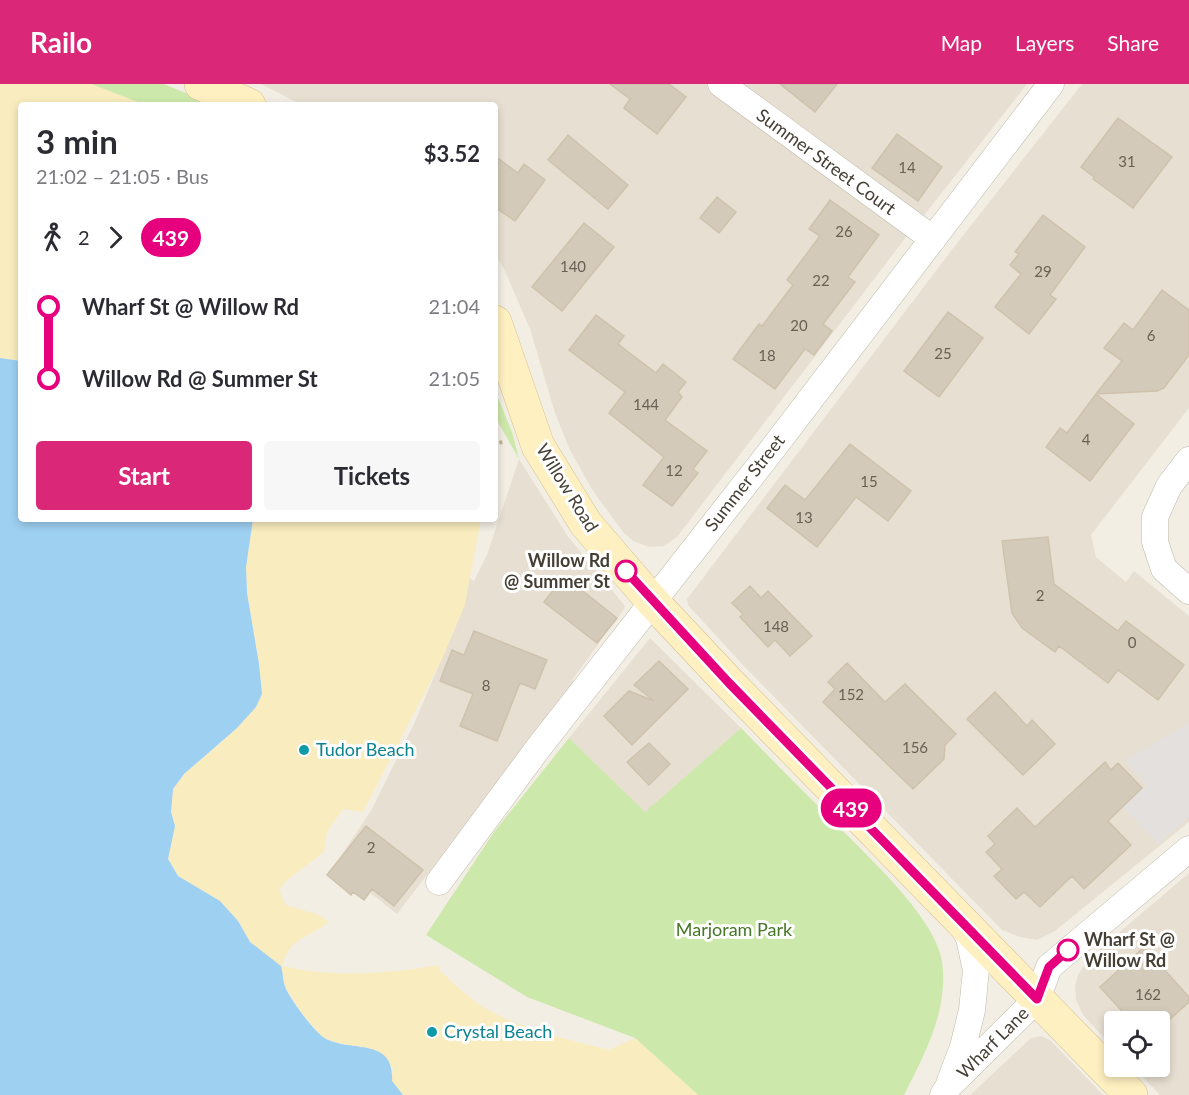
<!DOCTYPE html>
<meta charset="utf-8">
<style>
:root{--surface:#fff;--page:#f7f7f7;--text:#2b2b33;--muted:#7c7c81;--accent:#db2777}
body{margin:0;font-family:Lato,sans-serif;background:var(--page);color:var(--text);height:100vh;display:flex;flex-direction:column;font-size:22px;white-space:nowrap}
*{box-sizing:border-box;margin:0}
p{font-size:20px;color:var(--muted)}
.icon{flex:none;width:33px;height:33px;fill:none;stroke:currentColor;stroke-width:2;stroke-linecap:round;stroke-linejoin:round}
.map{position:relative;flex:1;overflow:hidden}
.details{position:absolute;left:18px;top:18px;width:480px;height:420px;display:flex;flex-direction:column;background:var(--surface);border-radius:6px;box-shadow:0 3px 9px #0003}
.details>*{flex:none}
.badge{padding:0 12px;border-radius:20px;font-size:21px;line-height:39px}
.controls{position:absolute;left:1104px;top:927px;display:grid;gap:12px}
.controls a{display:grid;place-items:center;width:66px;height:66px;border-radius:6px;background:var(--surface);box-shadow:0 3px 9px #0003;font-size:30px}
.map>.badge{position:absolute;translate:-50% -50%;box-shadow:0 0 0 3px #fff}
.legs{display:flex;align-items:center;gap:9px;height:66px;padding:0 18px;font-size:20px}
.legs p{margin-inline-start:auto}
.summary{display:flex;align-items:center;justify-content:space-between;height:102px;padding:0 18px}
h1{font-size:33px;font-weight:700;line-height:45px}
.button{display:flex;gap:12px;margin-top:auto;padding:12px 18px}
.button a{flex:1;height:69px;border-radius:6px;background:var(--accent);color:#fff;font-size:24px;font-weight:700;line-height:69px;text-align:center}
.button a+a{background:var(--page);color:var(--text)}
ul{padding:0 18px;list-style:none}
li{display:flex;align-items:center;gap:21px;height:72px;font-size:22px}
li i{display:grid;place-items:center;width:9px;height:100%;margin:0 8px;background:currentColor}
li i::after{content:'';width:15px;height:15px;margin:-8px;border:4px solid;border-radius:50%;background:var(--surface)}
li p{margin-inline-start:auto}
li:first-child i{background:linear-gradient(#0000 50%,currentColor 0)}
li:last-child i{background:linear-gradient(currentColor 50%,#0000 0)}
header{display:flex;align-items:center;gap:36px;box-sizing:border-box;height:84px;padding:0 30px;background:var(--accent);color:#fff}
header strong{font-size:28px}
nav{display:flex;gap:33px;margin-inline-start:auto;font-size:21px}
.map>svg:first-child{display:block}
</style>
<header>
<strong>Railo</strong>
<nav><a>Map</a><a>Layers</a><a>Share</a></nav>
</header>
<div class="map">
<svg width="1189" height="1011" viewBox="0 0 1189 1011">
<rect width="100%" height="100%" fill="#f2eee4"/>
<!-- residential -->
<path fill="#e7e0d2" d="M261,0h445l204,148 -233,305 -13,9 -15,1 -16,-6 -10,-9 -30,-41 -24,-43 -14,-35 -25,-84 -26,-60 -9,-16v-148h-193z
M739,0h288l-105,134z
M1082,0h107v324l-98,127 5,22 30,25 8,-11 55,45v206l-134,109 -18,9 -17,-3 -18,-7 -261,-267 -53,-58 -1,-6 267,-352z
M519,375l48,76 58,71 -3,6 -50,68 2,3 -177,231 -62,-49 37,-56 42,-85 51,-120 4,-26 5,3 13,-26z
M650,554l91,90 -96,85 -76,-75z
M1189,789v222h-29l-27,-28 27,-1v-44h-46v26l-31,-33 -7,-15 -1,-15 3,-10 10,-16z
M1041,952l9,4 53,55h-133l61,-57z"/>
<!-- green -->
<path fill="#cde8ab" d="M91,0h73l50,21h-69z
M495,306l17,42 7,27 -24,-42z
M741,644c30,31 60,61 90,91 32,33 104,97 111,142 7,48 -17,93 -38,134h-206l-63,-57 -108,-41 -101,-62 68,-103 75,-94 76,74z"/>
<!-- sand -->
<path fill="#f9ecbe" d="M0,0h91l54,21h-124v256l-21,-3z
M253,435h228l-16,85 -22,53 -80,155 -20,-3 -16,23 -3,20 -38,29 -7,9 7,15 33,10 10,7c-20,15 -41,17 -47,44 53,12 105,8 158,-1v6c16,14 31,30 50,40 35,19 81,29 119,39l26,-12 63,57h-295l-12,-14 2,-13 -23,-20 -32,-5 -16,-6 -21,-25 -16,-25 -4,-21 -31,-24 -12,-21 -18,-20 -42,-25 -10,-17 7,-33 -4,-14 2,-23 11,-15 38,-32 34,-35 3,-43 -12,-71 -1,-26z"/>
<!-- parking -->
<path fill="#e3e0dd" d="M1189,639v94l-31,27 -35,-37 23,-22 -20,-25z"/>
<!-- water -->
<path fill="#9ed0f2" d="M0,274l21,3v158h232l-7,48 1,26 12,71 3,30 -6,13 -19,21 -53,46 -11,15 -2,23 4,14 -7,33 10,17 42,25 18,20 12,21 31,24c2,7 2,17 5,23 5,11 27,41 37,48 25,17 72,-2 69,44l11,14h-403z"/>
<!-- building -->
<path fill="#d4cab9" stroke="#cfc2ac" stroke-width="1.5" d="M610,0h59l17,13 -29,37 -33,-26 6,-9z
M780,0h57l-22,28z
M1118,34l54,39 -39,51 -40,-29 1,-2 -13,-10z
M897,50l45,33 -24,34 -46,-33z
M568,51l60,50 -20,24 -60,-49z
M495,72l23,17 6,-9 21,16 -30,41 -20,-14z
M717,113l19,15 -17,21 -19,-15z
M830,116l49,35 -31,42 7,5 -32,42 9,7 -18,24 -9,-6 -30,40 -42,-30 26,-35 3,2 31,-41 -6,-5 33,-44 -11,-7z
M1043,131l42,32 -35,48 6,4 -27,35 -34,-27 26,-33 -11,-9 9,-11 -4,-2z
M584,139l30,24 -52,64 -30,-24z
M1162,206l27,20v45l-25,33 -7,3 -61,3 26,-33 -18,-13 20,-25 9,7z
M948,228l35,26 -44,59 -35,-26z
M596,231l28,21 -6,8 38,29 7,-9 23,18 -8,10 4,5 -17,23 42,31 -14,18 5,4 -26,33 -29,-21 21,-28 -55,-44 16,-21 -56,-42z
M1096,310l38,30 -44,57 -44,-34 14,-19 7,5z
M850,360l61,47 -23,30 -32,-24 -39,50 -50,-39 18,-23 20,15z
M1048,453l6,47 64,47 8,-10 58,44 -26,35 -40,-30 -10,13 -49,-37 -4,6 -33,-24 -10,-15 -10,-72z
M564,492l53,42 -20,25 -53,-41z
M750,502l11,12 7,-7 44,45 -22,20 -15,-16 -7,7 -28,-30 3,-3 -11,-11z
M474,547l73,29 -12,29 -15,-6 -23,58 -37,-15 13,-32 -33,-13 12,-31 12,5z
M659,577l29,28 -56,56 -28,-29 25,-25 25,10 -20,-16z
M847,579l38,39 20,-18 51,50 -11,11 -1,14 -31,30 -90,-87 12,-13 -7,-7z
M995,608l32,34 5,-6 23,24 -32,31 -56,-56z
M649,659l21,21 -21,21 -22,-23z
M1105,678l6,8 7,-7 24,25 -34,33 23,24 -47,44 -12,-13 -32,31 -16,-15 -8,7 -22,-23 8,-7 -16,-17 9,-8 -7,-8 29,-28 18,19z
M366,742l57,44 -29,36 -22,-17 -8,11 -11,-8 -2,3 -24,-20z
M1144,863l45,50v5l-22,20h-35l-32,-35z"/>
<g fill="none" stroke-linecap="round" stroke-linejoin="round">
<!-- minor casing -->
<g stroke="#c1b9a9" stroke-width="27">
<path id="minor" d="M721,0l212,155
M1189,376l-20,26 -14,31v25l9,27 25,22
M439,798l100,-135 232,-296 280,-367
M950,997l13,-34 9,-37 4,-40 -7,-32 -7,-13
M943,1011l5,-8 89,-88 12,-32 140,-118"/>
</g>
<!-- secondary casing -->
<g stroke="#d4c292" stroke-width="34">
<path id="secondary" d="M201,0l48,21
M495,238l43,124 48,78 67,78 76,81 402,412"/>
</g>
<!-- path -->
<path stroke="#c0b297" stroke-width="4" stroke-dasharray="3 3" stroke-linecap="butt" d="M495,356l2,3 6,-1"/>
<!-- minor -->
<use href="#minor" stroke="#fff" stroke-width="26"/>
<!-- secondary -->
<use href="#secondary" stroke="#fff0c1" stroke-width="33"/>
</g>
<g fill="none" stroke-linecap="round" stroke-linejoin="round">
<!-- line-1 casing -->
<g stroke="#fff" stroke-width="14">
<path id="line-1" d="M626,487l103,112 308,316 12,-32 19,-17"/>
</g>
<!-- line-1 -->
<use href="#line-1" stroke="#e6007e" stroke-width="9"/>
</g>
<!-- markers -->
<g fill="#fff" stroke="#e6007e" stroke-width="3">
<circle cx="626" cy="487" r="10"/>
<circle cx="1068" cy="866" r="10"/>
</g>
<g fill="#0f9aa8" stroke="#fff" stroke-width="2">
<circle cx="304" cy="666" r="6"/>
<circle cx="432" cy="948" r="6"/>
</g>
<g text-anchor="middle" stroke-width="6" stroke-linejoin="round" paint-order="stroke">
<!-- number labels -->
<g font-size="15" fill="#696155">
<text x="1127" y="83">31</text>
<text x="907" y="89">14</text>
<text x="844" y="153">26</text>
<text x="573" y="188">140</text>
<text x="1043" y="193">29</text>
<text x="821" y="202">22</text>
<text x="799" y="247">20</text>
<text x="1151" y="257">6</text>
<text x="943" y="275">25</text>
<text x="767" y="277">18</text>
<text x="646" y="326">144</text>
<text x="1086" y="361">4</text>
<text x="674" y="392">12</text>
<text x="869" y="403">15</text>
<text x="804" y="439">13</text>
<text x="1040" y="517">2</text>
<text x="776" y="548">148</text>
<text x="1132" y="564">0</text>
<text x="486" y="607">8</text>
<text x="851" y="616">152</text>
<text x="915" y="669">156</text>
<text x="371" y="769">2</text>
<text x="1148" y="916">162</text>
</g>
<!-- street labels -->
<g font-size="18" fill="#453e34" stroke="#fff">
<text transform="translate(826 78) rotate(36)" y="6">Summer Street Court</text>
<text transform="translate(745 399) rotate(-52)" y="6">Summer Street</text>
<text transform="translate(567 404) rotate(58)" y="6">Willow Road</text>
<text transform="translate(993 959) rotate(-45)" y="6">Wharf Lane</text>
</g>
<!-- stop labels -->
<g font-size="18" font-weight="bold" fill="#453e34" stroke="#fff" text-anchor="end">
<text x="610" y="483">Willow Rd<tspan x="610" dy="21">@ Summer St</tspan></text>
<text x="1084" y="862" text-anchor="start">Wharf St @<tspan x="1084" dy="21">Willow Rd</tspan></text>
</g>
<!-- culture labels -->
<g font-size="18" fill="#0d838f" stroke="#fff" text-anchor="start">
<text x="316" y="672">Tudor Beach</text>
<text x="444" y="954">Crystal Beach</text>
</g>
<!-- park labels -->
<g font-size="18" fill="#457726" stroke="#fff">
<text x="734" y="852">Marjoram Park</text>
</g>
</g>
</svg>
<div class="controls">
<a><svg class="icon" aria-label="locate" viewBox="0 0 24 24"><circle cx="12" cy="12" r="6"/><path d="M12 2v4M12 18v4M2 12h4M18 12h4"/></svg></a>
</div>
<b class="badge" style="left:851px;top:724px;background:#e6007e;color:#fff">439</b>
<section class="details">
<div class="summary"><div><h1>3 min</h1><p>21:02 – 21:05 · Bus</p></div><b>$3.52</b></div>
<div class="legs"><svg class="icon" aria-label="walk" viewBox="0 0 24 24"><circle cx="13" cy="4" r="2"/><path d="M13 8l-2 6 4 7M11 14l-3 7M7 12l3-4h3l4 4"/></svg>2<svg class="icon" aria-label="forward" viewBox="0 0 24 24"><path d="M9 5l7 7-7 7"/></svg><b class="badge" style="background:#e6007e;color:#fff">439</b></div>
<ul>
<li><i style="color:#e6007e"></i><b>Wharf St @ Willow Rd</b><p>21:04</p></li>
<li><i style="color:#e6007e"></i><b>Willow Rd @ Summer St</b><p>21:05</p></li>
</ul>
<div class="button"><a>Start</a><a>Tickets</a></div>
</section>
</div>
